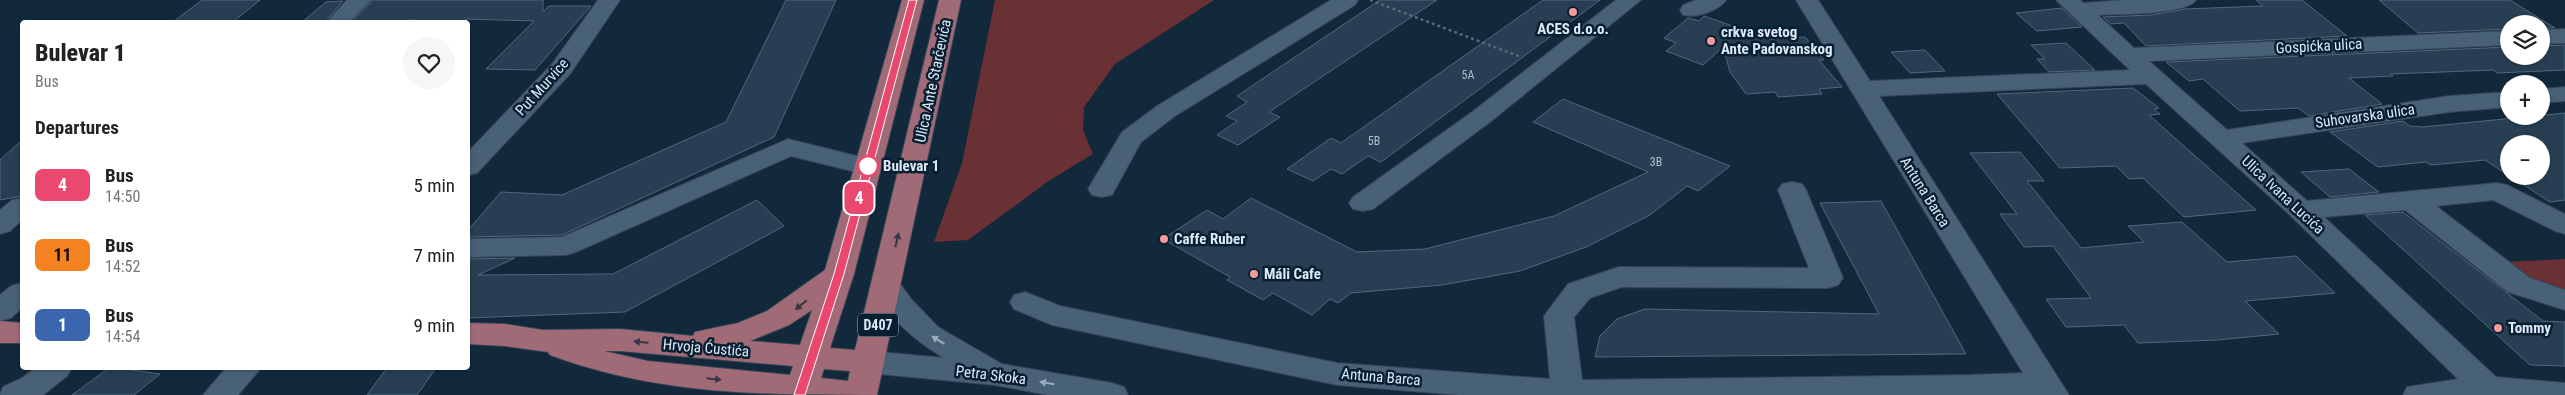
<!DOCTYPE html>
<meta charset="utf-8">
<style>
:root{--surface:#fff;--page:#f6f6f6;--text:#222;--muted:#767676}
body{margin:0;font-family:"Roboto Condensed",sans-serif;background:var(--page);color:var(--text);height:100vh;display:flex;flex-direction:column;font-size:19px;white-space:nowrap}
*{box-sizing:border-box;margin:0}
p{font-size:16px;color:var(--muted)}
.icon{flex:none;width:28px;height:28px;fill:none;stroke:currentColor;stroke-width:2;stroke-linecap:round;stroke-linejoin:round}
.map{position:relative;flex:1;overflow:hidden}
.side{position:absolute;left:20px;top:20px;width:450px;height:350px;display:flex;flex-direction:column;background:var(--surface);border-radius:5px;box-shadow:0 1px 4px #0004}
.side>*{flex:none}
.badge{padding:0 10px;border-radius:8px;font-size:18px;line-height:32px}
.buttons{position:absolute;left:2500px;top:15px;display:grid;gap:10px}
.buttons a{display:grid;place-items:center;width:50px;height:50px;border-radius:50%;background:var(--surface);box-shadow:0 1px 4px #0004;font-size:25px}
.map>.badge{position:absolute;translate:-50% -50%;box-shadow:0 0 0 2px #fff}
h2{padding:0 15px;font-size:19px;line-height:45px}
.round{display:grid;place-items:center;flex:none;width:52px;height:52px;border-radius:26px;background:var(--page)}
.head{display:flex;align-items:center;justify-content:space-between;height:85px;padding:0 15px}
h1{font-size:24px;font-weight:800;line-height:38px}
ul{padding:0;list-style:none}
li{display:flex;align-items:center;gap:15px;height:70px;padding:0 15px}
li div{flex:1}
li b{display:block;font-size:19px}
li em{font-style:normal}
li .badge{min-width:55px;font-weight:700;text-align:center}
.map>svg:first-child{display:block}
</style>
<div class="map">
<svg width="2565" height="395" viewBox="0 0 2565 395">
<rect width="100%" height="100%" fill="#12293c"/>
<!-- green -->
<path fill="#693133" d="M995,0h219l-99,64 -31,43 -1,23 10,24 -43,26 -82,60 -34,2 28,-79z
M2565,259v34l-37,-10 -23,-21z"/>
<!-- building -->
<path fill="#283f53" stroke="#4f687d" d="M202,0h58l-26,21 -61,1z
M373,0h170v12l6,-6h42l-56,64 -49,-1 48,-48 -68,-2 -4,3h-48l3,-2 -65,2z
M786,0h50l-62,137 -212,98 -94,2v-7l33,-38 61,3 164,-73z
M1380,0h57l-168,112 11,5 -42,28 -21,-10 20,-14 -11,-5 21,-14 -10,-6z
M1543,0h57l-219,162 -13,-6 -26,18 -11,-5 -18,12 -26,-12 44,-31 10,5z
M2256,0h46l45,36 -201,10 -22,-23 -13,1 -8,-7 48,-2 34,-6 78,-3z
M2379,0h131l45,28h-14v-4h-32v5l-91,4z
M343,1l-18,21h-23l24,-20z
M2062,8l20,19 -45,4 -21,-18z
M1704,16l66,23 35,-2 19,23h-5l23,27 -23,2 3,5 -44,3 -3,-5 -29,2 -16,-22 -7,-25 -20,18 -37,-14 10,-8 -12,-5 24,-20 11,3z
M2066,43l29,27 -46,2 -12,-13h8l-14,-14z
M2565,45v25l-68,3 -4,-3 -102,4 2,2 -44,2 33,26 -73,12 -11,-8 -58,3 -37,-32 -14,2 -23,-19 343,-15v9h32v-10z
M1925,50l20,21 -35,2 -19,-21z
M2133,88l26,20 -5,1 6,5 -11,1 107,95 -72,7 -41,-39 -14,1 -13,-13 -56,2 -63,-74z
M1563,99l167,67 -32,25 -11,-5 -37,29 -64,32 -66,24 -78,14 -91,8 -13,10 -8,-4 -18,16 -39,-22 -10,7 -36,-20 3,-3 -67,-38 44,-29 16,9 28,-21 106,54 68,-3 129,-33 94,-44 -115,-50z
M2565,113v87l-15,2 -40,-26h31v-32h-32v32l-24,-16 -54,5 -5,-3 -48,5 -48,-35 73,-11 7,5 13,1z
M22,140v56l-22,4v-40z
M2020,152l24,29h-17l54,67 63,-6 -16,-16 54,-4 45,40 69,-6 39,37 -90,8 34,33 -62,6 -79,3 -14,-18 -58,2 -20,-28 45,-1 -38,-52 -29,1 -24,-33h17l-47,-61z
M2349,169l30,23 -49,5 -29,-25z
M757,200l27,26 -159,86 -157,6v-59l47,-1 -37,17 135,-1z
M1881,201l85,153 -371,3 5,-21 17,-17 28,-10 234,5 -59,-111z
M2403,212l140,109 22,1v44l-35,-1 -165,-150z
M109,368h10l41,6 -26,21h-62z
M387,368h49l-19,27h-50z"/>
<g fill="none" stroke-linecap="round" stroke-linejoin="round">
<!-- minor casing -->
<g stroke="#354555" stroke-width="2">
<path id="minor" d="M347,0h24l-21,22h-23z
M598,0h22l-50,74 -93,99 -9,2v-23l84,-88z
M1331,0h27l-3,5 -180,111 -34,26 -29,53 -10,2 -10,-2 -4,-6 34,-57 35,-26z
M1616,0h25l-151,122 -117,87 -10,2 -10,-2 -4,-6 4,-6 119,-85z
M1696,0h30c-7,11 -30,18 -43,15l-3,-5 3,-5z
M1796,0h22l52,81 260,-11 -74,-70h24l3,3 41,-3h72c-10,15 -78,14 -98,15l36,33 375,-17v14l-360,16 78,69 222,-34 60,-4v15l-60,5 -207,31 65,58 190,-18 10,2 58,29v20l-10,-3 -62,-31 -57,6 94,72 35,12v20l-57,-18 -103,-82 -81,7 172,160 69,6v12h-162l4,-8 51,-8 -167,-163 -145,-132 -267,12 190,299h-609l-123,-10 -285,-60 -38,-16 -4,-7 4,-7 11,-3 35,14 277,57 213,16 -6,-63 24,-32 51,-17 190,1 -31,-78 4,-6 10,-2 10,2 4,6 37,88 -5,7 -10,3 -206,-1 -32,11 -16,19 8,63 389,-5 52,-2z
M2565,29v14l-24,1v-14z
M2565,87v14l-24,2v-14z
M788,139l89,22 4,6 -4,6 -9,2 -77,-19 -215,96 -10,3 -98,2v-18l94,-2z
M22,198v22l-12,11 -10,3v-24l12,-10z
M887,278l11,3 14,19 26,27 64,37 110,19 12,4 4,8h-80l-53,-10 -126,-12 -11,-3 -5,-8 5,-8 11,-3 75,7c-33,-20 -51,-37 -72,-70l4,-7z
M22,283v25l-11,10 -11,3v-26l11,-9z
M35,368h37l-5,8 -24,19h-43l3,-8 19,-9z
M226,368h35l-23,27h-35z"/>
</g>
<!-- major casing -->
<g stroke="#354555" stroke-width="2">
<path id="major" d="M902,0h22l-70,274 -24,74 25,2 84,-350h22l-84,395c-114,0 -219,0 -327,-40l-2,-3 -43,-6 -37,-2v-21l37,1 38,6 77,-1 73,7 2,-4 43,-9 29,-12 58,-41zM812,310l-12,35 -50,-4 39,-16zM604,351h16l173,15 -3,9 -142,-14zM824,369l26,2 -2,10 -27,-3z
M0,321l22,2v20h-22z"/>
</g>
<!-- path -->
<path stroke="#55697a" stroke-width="2.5" stroke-dasharray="3 3" stroke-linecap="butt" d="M1370,0l151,57"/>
<!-- minor -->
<use href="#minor" fill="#486176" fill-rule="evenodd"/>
<!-- major -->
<use href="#major" fill="#a06b76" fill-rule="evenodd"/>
</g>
<!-- one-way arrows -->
<defs><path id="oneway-solid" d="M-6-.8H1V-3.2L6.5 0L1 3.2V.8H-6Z" transform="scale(1.25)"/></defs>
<g fill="#363646">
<use href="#oneway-solid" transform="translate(897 240) rotate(-77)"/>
<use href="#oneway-solid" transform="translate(801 305) rotate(141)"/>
<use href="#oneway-solid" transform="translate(641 342) rotate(-175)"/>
<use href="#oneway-solid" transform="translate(714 379) rotate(6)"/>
</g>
<g fill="#99acbc">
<use href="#oneway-solid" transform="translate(938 340) rotate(-149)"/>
<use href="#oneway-solid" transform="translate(1047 383) rotate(-170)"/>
</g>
<!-- line -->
<path fill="#ea486f" stroke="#fff" d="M909,0h8l-73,274 -39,121h-11l40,-121z"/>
<!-- markers -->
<g fill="#f59b9c" stroke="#081f31" stroke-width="2">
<circle cx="1573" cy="12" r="5"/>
<circle cx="1711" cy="41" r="5"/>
<circle cx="1164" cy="239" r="5"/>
<circle cx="1254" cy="274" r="5"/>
<circle cx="2498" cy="328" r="5"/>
</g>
<circle fill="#fff" stroke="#ea486f" stroke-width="2.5" cx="868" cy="166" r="10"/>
<g text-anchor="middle" stroke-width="5" stroke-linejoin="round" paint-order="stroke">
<!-- number labels -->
<g font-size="12" fill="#afbecd">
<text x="1468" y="79">5A</text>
<text x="1374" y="145">5B</text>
<text x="1656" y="166">3B</text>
</g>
<!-- shield labels -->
<rect fill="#081f31" stroke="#9cacbb" stroke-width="1" x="858" y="313.5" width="40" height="23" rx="4"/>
<g font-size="14" font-weight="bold" fill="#dce9f6">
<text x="878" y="330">D407</text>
</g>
<!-- poi labels -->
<g font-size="15" font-weight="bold" fill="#dce9f6" stroke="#081f31" text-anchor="start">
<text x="1573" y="34" text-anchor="middle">ACES d.o.o.</text>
<text x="1721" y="37">crkva svetog<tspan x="1721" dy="17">Ante Padovanskog</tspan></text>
<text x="1174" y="244">Caffe Ruber</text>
<text x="1264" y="279">Máli Cafe</text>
<text x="2508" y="333">Tommy</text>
</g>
<!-- street labels -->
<g font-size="15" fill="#dce9f6" stroke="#081f31">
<text transform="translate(2319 46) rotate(-3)" y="5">Gospićka ulica</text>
<text transform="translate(933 81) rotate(-78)" y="5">Ulica Ante Starčevića</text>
<text transform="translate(542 87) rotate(-48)" y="5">Put Murvice</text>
<text transform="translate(2365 116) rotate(-8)" y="5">Suhovarska ulica</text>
<text transform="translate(1925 192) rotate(58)" y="5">Antuna Barca</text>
<text transform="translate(2283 195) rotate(43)" y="5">Ulica Ivana Lucića</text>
<text transform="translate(706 348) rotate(5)" y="5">Hrvoja Ćustića</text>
<text transform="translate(991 375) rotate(7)" y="5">Petra Skoka</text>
<text transform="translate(1381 377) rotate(5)" y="5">Antuna Barca</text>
</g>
<!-- stop labels -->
<g font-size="15" font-weight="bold" fill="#dce9f6" stroke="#081f31" text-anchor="start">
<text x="883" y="171">Bulevar 1</text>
</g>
</g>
</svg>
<div class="buttons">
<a><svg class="icon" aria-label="layers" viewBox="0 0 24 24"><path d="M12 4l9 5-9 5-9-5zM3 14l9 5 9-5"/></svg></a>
<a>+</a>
<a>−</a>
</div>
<b class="badge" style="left:859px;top:198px;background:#ea486f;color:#fff">4</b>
<section class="side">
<div class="head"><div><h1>Bulevar 1</h1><p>Bus</p></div><a class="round"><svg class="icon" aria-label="heart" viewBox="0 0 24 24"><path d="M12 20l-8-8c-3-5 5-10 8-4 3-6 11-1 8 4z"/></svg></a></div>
<h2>Departures</h2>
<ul>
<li><span class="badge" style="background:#ea486f;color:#fff">4</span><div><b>Bus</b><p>14:50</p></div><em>5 min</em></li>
<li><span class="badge" style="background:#f58220;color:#111">11</span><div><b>Bus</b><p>14:52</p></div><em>7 min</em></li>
<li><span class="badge" style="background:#3a66af;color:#fff">1</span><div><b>Bus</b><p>14:54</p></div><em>9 min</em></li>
</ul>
</section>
</div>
